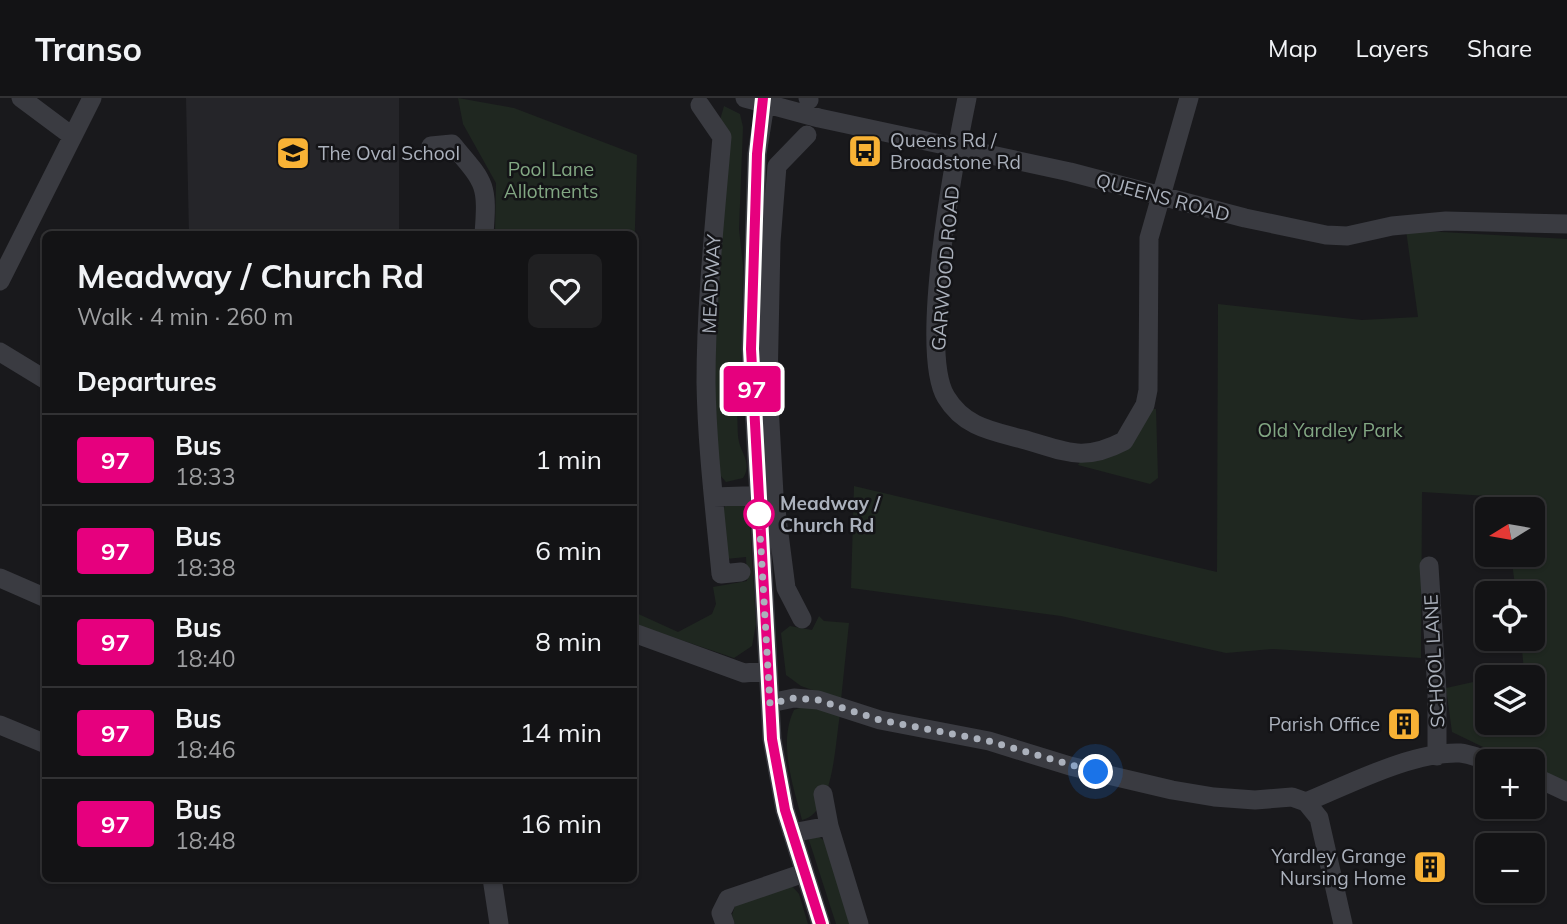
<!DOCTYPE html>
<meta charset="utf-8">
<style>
:root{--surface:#131315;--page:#202022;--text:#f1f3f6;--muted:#9d9ea0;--line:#323234}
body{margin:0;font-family:Mulish,sans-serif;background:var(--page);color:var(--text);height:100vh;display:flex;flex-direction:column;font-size:26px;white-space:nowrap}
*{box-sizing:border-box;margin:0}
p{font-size:23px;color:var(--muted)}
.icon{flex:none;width:38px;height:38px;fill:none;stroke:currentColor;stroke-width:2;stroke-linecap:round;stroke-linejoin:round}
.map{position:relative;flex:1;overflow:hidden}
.details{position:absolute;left:42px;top:133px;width:595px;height:651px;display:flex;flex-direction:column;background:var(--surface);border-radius:10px;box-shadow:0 2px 5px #0004,0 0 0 2px var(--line)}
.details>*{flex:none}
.badge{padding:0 14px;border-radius:5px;font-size:24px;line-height:46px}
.needle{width:46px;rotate:259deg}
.fabs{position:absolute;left:1475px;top:399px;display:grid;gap:14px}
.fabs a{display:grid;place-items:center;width:70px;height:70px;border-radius:10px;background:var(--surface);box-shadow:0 2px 5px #0004,0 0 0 2px var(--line);font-size:35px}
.you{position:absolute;width:35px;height:35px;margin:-18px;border:5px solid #fff;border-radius:50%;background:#1a73e8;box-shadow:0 0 0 10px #1a73e833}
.map>.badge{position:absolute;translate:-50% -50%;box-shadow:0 0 0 4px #fff}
h2{padding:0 35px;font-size:26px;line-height:63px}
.round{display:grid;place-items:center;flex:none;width:74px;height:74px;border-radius:10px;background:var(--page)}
.head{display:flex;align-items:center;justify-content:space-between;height:119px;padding:0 35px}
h1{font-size:33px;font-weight:700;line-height:52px}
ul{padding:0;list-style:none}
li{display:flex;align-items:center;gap:21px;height:91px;padding:0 35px;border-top:2px solid var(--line)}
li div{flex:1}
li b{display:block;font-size:26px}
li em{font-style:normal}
li .badge{min-width:77px;font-weight:700;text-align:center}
header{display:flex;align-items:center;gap:42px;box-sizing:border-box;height:98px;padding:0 35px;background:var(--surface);border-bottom:2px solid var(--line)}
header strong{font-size:33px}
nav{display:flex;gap:38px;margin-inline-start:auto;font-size:24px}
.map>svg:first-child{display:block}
</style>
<header>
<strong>Transo</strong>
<nav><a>Map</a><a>Layers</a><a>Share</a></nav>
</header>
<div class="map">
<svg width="1567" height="826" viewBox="0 0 1567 826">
<rect width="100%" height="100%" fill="#19191c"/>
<!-- built -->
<path fill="#252529" d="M186,0h213v136h-210z"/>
<!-- green -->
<path fill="#1f2720" d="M458,0l56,10 123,47 -3,107v-28h-139l1,-51 -33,-59z
M724,8l16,8 3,13 -4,102 4,37 -2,145 -4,2c1,9 0,20 2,29 3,12 13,22 4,36l-17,4 -7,-8 -6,-89 7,-265z
M1406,132l161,9v546l-34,-15v-9h-21l-60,-29 -6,-44 41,-9 1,44h45v-46h-39l30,-6 -3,-32h12v-46h-17l-5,-38h22v-46h-14l2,-11 -99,-6 -1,166 -148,-9 -47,4 -165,-37 -210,-28 3,-102 363,86 1,-268 144,16 56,-3z
M1149,311h7l2,69 -8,6 -72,-19 2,-3 20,-3z
M746,405l3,7 7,114 -4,22 -18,12 -100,-34v-12l44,20 34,-18 4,-10 -3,-17 34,-6 -1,-24 -20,2 -4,-47 3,-6z
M819,518l5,5 25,2 -8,77 -40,-14 -15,-11 -5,-42 9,-7 22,4z
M805,608l35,9c-5,27 -6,98 -38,105 -9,-35 -24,-77 -8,-110z
M818,738l8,6 26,82h-16l-28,-87z
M792,788l7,8 9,30h-73l-3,-9 3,-9z"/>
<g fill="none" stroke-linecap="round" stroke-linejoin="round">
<!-- minor -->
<path stroke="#3a3b41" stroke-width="19" d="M21,0l51,38
M745,0l74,20 251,54 175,46 81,17 21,1 45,-10 54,-5 121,3
M766,0l-9,56 -6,195 21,390 13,71 36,114
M808,0l1,2
M967,0c-12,58 -49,253 -21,299 18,30 46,34 76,42 43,12 60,24 102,2l21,-36 3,-15 1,-152 40,-140
M700,7l22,32c-7,82 -16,164 -16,246 1,63 9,128 15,191l20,-2
M431,48l21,-2c33,39 36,39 32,90
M0,183l92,-183
M0,254l46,28
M714,399l55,-2
M1429,468l8,126v64
M0,480l46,20
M802,521l-16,-31 -12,-93 -6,-108 3,-145 6,-76 30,-31
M634,535l110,40 24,-2
M770,605l24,-5 24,2 62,20 109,21 81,25 102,24 42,7 41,3 37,-3 14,5c44,-18 107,-51 154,-49 10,1 22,6 31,8
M0,627l46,19
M1533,678l34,16
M823,696l6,32 30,98
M1306,704l13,16 24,106
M792,735l37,-7
M492,780l7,46
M725,826l-4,-11 7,-14 76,-26"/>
</g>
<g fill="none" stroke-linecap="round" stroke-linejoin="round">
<!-- line casing -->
<g stroke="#fff" stroke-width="16">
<path id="line" d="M763,0l-6,56 -6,195 21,390 13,71 36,114"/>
</g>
<!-- line -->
<use href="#line" stroke="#e6007e" stroke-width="10"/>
<!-- walk -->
<path stroke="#abb1bc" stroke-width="7" stroke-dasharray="0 12.6" d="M759,416l11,190 24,-6 24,2 62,20 109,21 107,31"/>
</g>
<!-- icons -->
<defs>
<g id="bus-square" transform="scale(1.75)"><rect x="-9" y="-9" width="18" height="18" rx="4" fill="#f8b235" stroke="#141417"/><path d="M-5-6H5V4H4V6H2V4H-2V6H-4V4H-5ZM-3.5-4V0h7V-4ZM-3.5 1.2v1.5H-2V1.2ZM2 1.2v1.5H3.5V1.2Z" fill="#111"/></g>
<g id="school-square" transform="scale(1.75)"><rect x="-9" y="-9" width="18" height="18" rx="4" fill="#f8b235" stroke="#141417"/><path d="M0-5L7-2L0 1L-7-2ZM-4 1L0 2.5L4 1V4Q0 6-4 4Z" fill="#111"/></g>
<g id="building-square" transform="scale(1.75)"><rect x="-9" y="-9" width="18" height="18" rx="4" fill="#f8b235" stroke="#141417"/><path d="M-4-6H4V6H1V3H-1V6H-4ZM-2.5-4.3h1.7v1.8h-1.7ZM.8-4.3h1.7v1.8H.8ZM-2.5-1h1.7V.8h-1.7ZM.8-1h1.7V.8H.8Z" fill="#111"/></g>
</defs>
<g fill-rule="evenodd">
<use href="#bus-square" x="865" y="53"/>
<use href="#school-square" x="293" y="55"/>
<use href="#building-square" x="1404" y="626"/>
<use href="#building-square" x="1430" y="769"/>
</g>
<!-- markers -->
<circle fill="#fff" stroke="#e6007e" stroke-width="3.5" cx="759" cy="416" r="14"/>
<g text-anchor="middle" stroke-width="5" stroke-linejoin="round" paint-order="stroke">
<!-- poi labels -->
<g font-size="19" fill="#abb1bc" stroke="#141417" text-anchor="start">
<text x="890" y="49">Queens Rd /<tspan x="890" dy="22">Broadstone Rd</tspan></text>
<text x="318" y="62">The Oval School</text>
<text x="1380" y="633" text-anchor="end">Parish Office</text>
<text x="1406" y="765" text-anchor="end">Yardley Grange<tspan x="1406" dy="22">Nursing Home</tspan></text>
</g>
<!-- park labels -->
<g font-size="19" fill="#82a783" stroke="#141417">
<text x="551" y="78">Pool Lane<tspan x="551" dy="22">Allotments</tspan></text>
<text x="1330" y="339">Old Yardley Park</text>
</g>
<!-- street labels -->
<g font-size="19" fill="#abb1bc" stroke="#141417">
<text transform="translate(1163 99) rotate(15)" y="7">QUEENS ROAD</text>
<text transform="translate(945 170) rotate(-85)" y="7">GARWOOD ROAD</text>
<text transform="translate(711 186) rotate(-87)" y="7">MEADWAY</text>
<text transform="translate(1434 563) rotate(-93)" y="7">SCHOOL LANE</text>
</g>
<!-- stop labels -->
<g font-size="19" font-weight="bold" fill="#abb1bc" stroke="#141417" text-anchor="start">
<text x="780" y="412">Meadway /<tspan x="780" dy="22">Church Rd</tspan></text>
</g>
</g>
</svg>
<div class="fabs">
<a><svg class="needle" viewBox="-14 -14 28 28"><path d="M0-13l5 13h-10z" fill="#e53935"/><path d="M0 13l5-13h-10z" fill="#9d9ea0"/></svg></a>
<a><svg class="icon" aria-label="locate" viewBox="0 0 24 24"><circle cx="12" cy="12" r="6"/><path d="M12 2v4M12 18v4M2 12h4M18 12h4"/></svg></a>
<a><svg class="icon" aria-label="layers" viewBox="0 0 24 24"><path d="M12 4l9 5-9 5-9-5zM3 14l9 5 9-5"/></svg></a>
<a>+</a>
<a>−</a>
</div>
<div class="you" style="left:1096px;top:674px"></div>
<b class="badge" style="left:752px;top:291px;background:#e6007e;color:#fff">97</b>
<section class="details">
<div class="head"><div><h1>Meadway / Church Rd</h1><p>Walk · 4 min · 260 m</p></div><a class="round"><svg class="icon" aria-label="heart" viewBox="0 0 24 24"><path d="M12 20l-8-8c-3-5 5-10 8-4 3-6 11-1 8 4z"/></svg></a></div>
<h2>Departures</h2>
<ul>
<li><span class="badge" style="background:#e6007e;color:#fff">97</span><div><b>Bus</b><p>18:33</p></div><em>1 min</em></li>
<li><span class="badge" style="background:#e6007e;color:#fff">97</span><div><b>Bus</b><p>18:38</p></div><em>6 min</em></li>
<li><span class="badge" style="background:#e6007e;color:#fff">97</span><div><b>Bus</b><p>18:40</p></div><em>8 min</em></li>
<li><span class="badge" style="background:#e6007e;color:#fff">97</span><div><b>Bus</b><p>18:46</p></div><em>14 min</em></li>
<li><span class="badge" style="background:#e6007e;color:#fff">97</span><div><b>Bus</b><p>18:48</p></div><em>16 min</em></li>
</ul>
</section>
</div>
